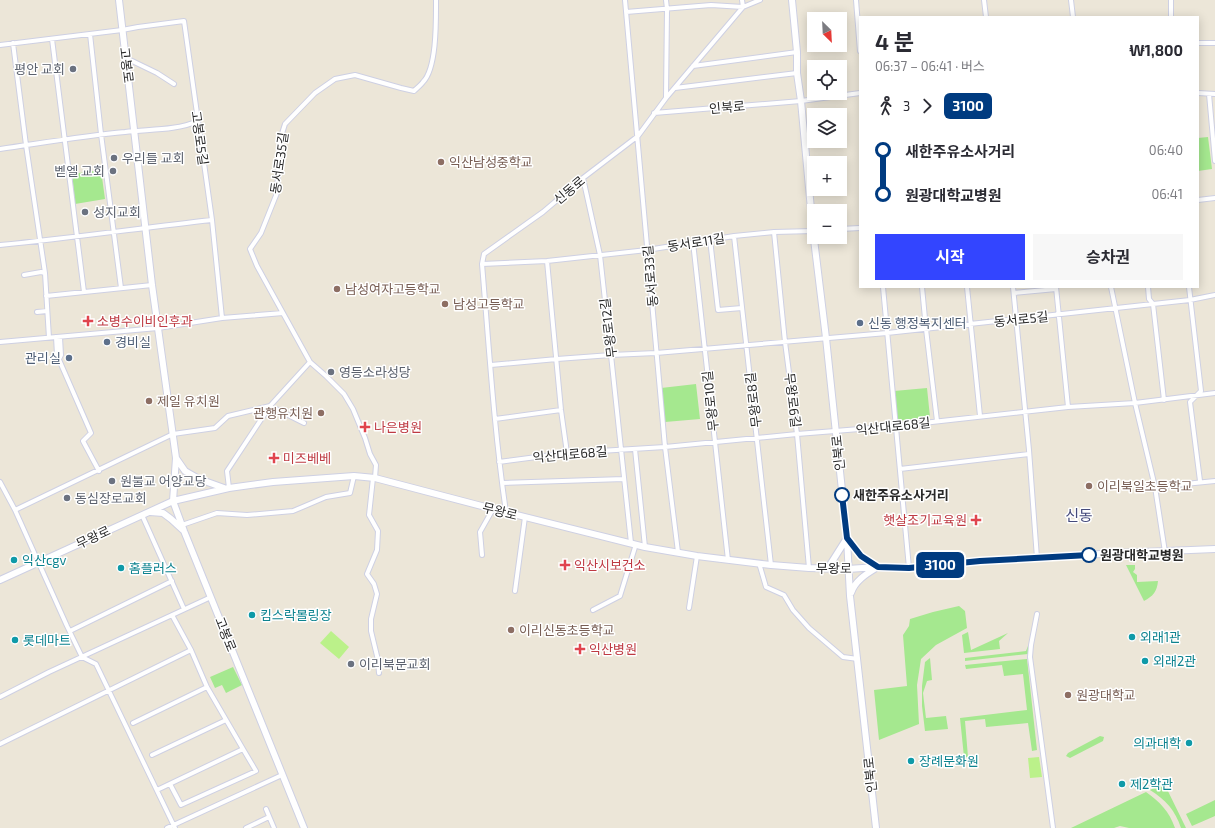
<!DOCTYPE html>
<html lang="ko">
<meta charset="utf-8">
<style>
:root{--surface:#fff;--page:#f7f7f7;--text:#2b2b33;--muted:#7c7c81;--accent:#3345ff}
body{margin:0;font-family:"Exo 2","Noto Sans KR",sans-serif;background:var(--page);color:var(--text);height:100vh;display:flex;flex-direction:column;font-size:15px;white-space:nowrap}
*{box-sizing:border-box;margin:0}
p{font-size:13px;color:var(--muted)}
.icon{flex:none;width:22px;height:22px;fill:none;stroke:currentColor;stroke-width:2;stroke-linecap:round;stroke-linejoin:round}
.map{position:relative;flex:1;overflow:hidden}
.side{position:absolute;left:859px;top:16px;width:340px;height:272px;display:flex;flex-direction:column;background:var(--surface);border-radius:0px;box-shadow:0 2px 10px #0003}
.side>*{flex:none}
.badge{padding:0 8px;border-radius:6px;font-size:14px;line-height:26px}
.needle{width:26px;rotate:156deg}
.fabs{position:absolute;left:807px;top:12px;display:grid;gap:8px}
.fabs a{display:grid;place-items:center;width:40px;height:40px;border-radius:0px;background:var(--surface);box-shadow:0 2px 10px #0003;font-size:20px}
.map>.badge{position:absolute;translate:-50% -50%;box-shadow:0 0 0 2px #fff}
.legs{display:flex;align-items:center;gap:6px;height:44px;padding:0 16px;font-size:13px}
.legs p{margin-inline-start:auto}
.overview{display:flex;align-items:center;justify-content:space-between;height:68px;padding:0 16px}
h1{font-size:22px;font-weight:700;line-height:30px}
.cta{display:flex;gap:8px;margin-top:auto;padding:8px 16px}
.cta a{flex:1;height:46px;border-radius:0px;background:var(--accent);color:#fff;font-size:16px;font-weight:700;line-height:46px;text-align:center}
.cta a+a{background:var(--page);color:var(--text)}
ul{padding:0 16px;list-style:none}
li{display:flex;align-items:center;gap:14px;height:44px;font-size:15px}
li i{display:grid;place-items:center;width:6px;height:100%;margin:0 5px;background:currentColor}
li i::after{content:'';width:10px;height:10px;margin:-5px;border:3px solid;border-radius:50%;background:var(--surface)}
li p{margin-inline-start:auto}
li:first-child i{background:linear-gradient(#0000 50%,currentColor 0)}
li:last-child i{background:linear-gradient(currentColor 50%,#0000 0)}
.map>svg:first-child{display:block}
</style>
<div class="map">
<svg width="1215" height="828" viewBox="0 0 1215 828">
<rect width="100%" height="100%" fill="#ece6d8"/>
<!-- green -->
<path fill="#a5e88f" d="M1208,137l4,32 -14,2v-33z
M101,170l4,29 -30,5 -3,-30z
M696,384l4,35 -35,3 -4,-34z
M927,388l3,29 -32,4 -4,-30z
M1126,565h9v4l-2,3 4,3v7l21,-1c-1,11 -5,15 -14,20z
M959,606l6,5 2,17 -31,17 -15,14 -4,26 2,39 -40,16 -5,-50 33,-4 -4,-51 6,-9 1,-7 23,-7z
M968,632l3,18 37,-17 -9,8 1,8 -36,4 -2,-18z
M1028,646l2,1 -2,7 -63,7v-3l61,-7z
M930,658l2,22 -5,1 -4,12 3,25 20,-2 2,13 -23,2 -3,-25v-20l3,-24z
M1027,659l10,91 -5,1 -4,-28 -42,4 -1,-8 -20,2 3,36h-4l-4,-39 67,-8 -4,-36 -19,2 -2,-11 -36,4 -1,-4z
M233,667l9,18 -16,8 -4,-8 -7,3 -5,-11z
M1100,736l4,1 -1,4 -33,17 -4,-2 2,-3z
M1164,783l22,45h-5c-6,-18 -15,-28 -31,-38z
M1146,792c14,10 23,19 29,36h-46l-9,-2 -6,2h-43z
M1215,800v16l-23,10 -6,-12z"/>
<!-- pitch -->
<path fill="#bbf18a" d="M331,631l18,16 -10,12 -19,-16z
M1039,757l3,20 -12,1 -2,-20z"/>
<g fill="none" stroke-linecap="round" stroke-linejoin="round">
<!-- street casing -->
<g stroke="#ced0e3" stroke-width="6">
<path id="street" d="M625,0l40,447 13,105
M666,0l1,9 -1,88
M856,0l4,51
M984,0l2,17
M1071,0l2,17
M626,12l85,-7 32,2 -1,-7
M1171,17v-17
M90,34l11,100 20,154
M52,39l32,253
M13,43l13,102 19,128 4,65
M1198,43h17
M0,45l122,-15 16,-3 46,-6 28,199 10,98
M126,58l31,15 17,11
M693,66l104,-14
M675,88l122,-15
M1198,93l17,1
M1209,94l6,67
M654,113l147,-12 59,-8
M0,149c42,-6 83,-13 125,-17 24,-3 50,-1 73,-11
M583,178l17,77 11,100 20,188
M1198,200l17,-2
M840,229l20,-1
M774,232l11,110 12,92 12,134
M734,236l37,329
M710,239l8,71 24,-2
M693,242l35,318
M0,245c71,-7 141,-17 212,-25
M547,261l14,149 6,43
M482,264l65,-3 100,-11 87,-14 40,-4 40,-1
M24,275l17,-3 4,1
M883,287l26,281
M922,287l4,42 11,92
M967,287l13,129
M1013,287l16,163 8,108
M1056,287l12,120
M1111,287l24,116 20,84 10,65
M1148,287l1,12 4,5 11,96
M1189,287l12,104 -11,11 10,79
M1014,293l42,-4
M46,296l106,-11
M37,312l10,-1
M56,337l1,18 34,78 -8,8 16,30
M0,342l158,-14 64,-10 61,-5
M59,359l2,-4 -1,-18
M491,365l66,-6 54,-4 45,-2 231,-20 266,-29 37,-4 25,-5
M495,419l66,-9
M635,449l10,98
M499,462l68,-9 98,-6 132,-13 38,-3 61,-5 172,-19 67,-4 80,-10
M900,469l129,-15
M373,478l-4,37 9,16 -1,19 -10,24 7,10 3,10 -6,25v12l7,29 1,13
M375,478l1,-13 -6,-11 -5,-16 -12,-29 -9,-15 -18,-18 -16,-14 -53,-96 -7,-17 11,-16 16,-40 3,-53 5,-16 30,-31 20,-14 20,-4 46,13 13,3c3,-3 7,-6 9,-9 14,-14 13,-62 13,-82
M0,482l15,28 52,116 15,31 14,7 79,164
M502,483l122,-4
M1155,487l60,-6
M229,488l-2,-17 43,-65 40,-44
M15,510l158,-76 42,-6 13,-12 42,-10 34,17
M506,512c-12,-82 -17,-165 -24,-248l2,-10 59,-42 40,-34 55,-42 28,-38 77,-91 17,-7
M142,515l42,94
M182,525l35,-12 30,2 46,-4 33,-14 24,-4 4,-17
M482,555l-2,-23 13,-23
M759,563l7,24 18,8 9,15 16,18 34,29 15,2
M515,591l10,-74
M689,608l8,-52
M593,610l27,-14 16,-52
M1037,614l-6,31 -1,12 23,171
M70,631l102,-50
M191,650l16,37 36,62
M0,697l49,-25 162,-75
M133,723l74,-36
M0,744l191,-94 -19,-35
M152,755l74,-35
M157,790l86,-41 13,22 -75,34 -11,-21
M266,809l8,19
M167,828l115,-53
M246,828l23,-11"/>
</g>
<!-- secondary casing -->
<g stroke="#ced0e3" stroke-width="8">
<path id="secondary" d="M119,0l33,285 24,173 -3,43 11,30 120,297
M792,0l5,52v21l4,28 12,130 13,107 21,200 3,58 26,232
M176,458l9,13 14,8 25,9
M150,512l13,1 8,6 12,11
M847,538l14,18 16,11
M828,568l19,-30
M0,580l173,-79 56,-13 44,-6 81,-6 21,2 118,31 152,38 52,9 74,9 38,3 39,1 29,-2 32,1 71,-7 138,-8 97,-4
M851,593c4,-12 15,-19 25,-25"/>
</g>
<!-- street -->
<use href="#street" stroke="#fff" stroke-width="4"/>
<!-- secondary -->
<use href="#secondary" stroke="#fff" stroke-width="6"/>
</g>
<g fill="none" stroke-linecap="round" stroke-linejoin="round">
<!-- line-1 casing -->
<g stroke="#fff" stroke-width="9">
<path id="line-1" d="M842,495l5,43 14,18 17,11 31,1 71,-7 109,-6"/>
</g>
<!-- line-1 -->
<use href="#line-1" stroke="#003b80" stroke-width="6"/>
</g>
<!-- markers -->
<g fill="#6b7280" stroke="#fff" stroke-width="1.5">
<circle cx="73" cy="69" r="4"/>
<circle cx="114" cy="158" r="4"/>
<circle cx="113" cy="171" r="4"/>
<circle cx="85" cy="212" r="4"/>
<circle cx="331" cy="372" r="4"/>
<circle cx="112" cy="481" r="4"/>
<circle cx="67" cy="498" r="4"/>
<circle cx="351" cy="664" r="4"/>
</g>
<g fill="#8d6e63" stroke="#fff" stroke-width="1.5">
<circle cx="441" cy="162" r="4"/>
<circle cx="337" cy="289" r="4"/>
<circle cx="445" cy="304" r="4"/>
<circle cx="149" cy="401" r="4"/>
<circle cx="321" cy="413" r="4"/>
<circle cx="1089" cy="486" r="4"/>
<circle cx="511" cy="630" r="4"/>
<circle cx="1068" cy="695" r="4"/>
</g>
<g fill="#e0444e" stroke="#fff" stroke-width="1.5">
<path d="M86 315h4v4h4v4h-4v4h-4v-4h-4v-4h4z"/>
<path d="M363 421h4v4h4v4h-4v4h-4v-4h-4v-4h4z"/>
<path d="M272 452h4v4h4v4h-4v4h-4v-4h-4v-4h4z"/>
<path d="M974 514h4v4h4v4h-4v4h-4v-4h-4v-4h4z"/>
<path d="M563 559h4v4h4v4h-4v4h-4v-4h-4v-4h4z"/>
<path d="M578 643h4v4h4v4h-4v4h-4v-4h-4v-4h4z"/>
</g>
<g fill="#5c6f8a" stroke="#fff" stroke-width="1.5">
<circle cx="860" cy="323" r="4"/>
<circle cx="107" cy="342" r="4"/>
<circle cx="69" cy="358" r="4"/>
</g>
<g fill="#fff" stroke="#003b80" stroke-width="2">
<circle cx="842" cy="495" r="7"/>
<circle cx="1089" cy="555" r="7"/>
</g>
<g fill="#0f9aa8" stroke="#fff" stroke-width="1.5">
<circle cx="14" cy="560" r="4"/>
<circle cx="121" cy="568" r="4"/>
<circle cx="252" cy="615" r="4"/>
<circle cx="1132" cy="637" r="4"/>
<circle cx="15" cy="640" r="4"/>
<circle cx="1145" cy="661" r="4"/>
<circle cx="1189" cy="743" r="4"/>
<circle cx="911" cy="761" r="4"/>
<circle cx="1122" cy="784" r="4"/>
</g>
<g text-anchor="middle" stroke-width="3" stroke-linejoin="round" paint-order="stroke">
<!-- street labels -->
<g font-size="13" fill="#282828" stroke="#fff">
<text transform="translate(127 65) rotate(83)" y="5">고봉로</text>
<text transform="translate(727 107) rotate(-5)" y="5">인북로</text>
<text transform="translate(200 138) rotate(82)" y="5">고봉로5길</text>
<text transform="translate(279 163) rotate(-82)" y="5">동서로35길</text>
<text transform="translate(569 190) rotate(-40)" y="5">신동로</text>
<text transform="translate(696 242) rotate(-9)" y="5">동서로11길</text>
<text transform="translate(650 276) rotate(-95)" y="5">동서로33길</text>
<text transform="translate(1021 319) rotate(-6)" y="5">동서로5길</text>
<text transform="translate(608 328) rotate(-97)" y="5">무왕로12길</text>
<text transform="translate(753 400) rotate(-97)" y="5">무왕로8길</text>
<text transform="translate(793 400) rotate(83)" y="5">무왕로6길</text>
<text transform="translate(710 401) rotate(-96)" y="5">무왕로10길</text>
<text transform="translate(893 426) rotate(-6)" y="5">익산대로68길</text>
<text transform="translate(838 453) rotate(-96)" y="5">인북로</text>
<text transform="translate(570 454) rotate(-5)" y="5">익산대로68길</text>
<text transform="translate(500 511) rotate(14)" y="5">무왕로</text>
<text transform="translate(93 537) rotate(-25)" y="5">무왕로</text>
<text x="834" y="573">무왕로</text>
<text transform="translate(226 634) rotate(68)" y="5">고봉로</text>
<text transform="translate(870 775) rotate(-96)" y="5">인북로</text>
</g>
<!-- worship labels -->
<g font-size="13" fill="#5b616d" stroke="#fff" text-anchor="start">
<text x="65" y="74" text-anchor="end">평안 교회</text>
<text x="122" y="163">우리들 교회</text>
<text x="105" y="176" text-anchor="end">벧엘 교회</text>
<text x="93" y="217">성지교회</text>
<text x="339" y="377">영등소라성당</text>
<text x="120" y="486">원불교 어양교당</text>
<text x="75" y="503">동심장로교회</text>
<text x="359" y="669">이리북문교회</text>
</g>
<!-- education labels -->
<g font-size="13" fill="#785e54" stroke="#fff" text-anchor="start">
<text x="449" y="167">익산남성중학교</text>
<text x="345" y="294">남성여자고등학교</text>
<text x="453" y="309">남성고등학교</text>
<text x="157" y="406">제일 유치원</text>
<text x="313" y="418" text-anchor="end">관행유치원</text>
<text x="1097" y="491">이리북일초등학교</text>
<text x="519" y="635">이리신동초등학교</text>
<text x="1076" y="700">원광대학교</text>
</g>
<!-- health labels -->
<g font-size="13" fill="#be3a42" stroke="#fff" text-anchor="start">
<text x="97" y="326">소병수이비인후과</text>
<text x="374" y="432">나은병원</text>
<text x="283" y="463">미즈베베</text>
<text x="967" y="525" text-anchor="end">햇살조기교육원</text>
<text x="574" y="570">익산시보건소</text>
<text x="589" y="654">익산병원</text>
</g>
<!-- service labels -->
<g font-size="13" fill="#4e5e75" stroke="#fff" text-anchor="start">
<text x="868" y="328">신동 행정복지센터</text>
<text x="115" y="347">경비실</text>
<text x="61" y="363" text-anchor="end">관리실</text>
</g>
<!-- stop labels -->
<g font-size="13" font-weight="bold" fill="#282828" stroke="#fff" text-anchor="start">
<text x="853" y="500">새한주유소사거리</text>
<text x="1100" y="560">원광대학교병원</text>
</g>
<!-- culture labels -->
<g font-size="13" fill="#0d838f" stroke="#fff" text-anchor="start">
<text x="22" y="565">익산cgv</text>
<text x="129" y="573">홈플러스</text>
<text x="260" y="620">킴스락볼링장</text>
<text x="1140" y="642">외래1관</text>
<text x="23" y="645">롯데마트</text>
<text x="1153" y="666">외래2관</text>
<text x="1181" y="748" text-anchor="end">의과대학</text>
<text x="919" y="766">장례문화원</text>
<text x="1130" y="789">제2학관</text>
</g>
<!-- quarter labels -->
<g font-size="15" fill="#454a7c" stroke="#fff">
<text x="1079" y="521">신동</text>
</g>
</g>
</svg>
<div class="fabs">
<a><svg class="needle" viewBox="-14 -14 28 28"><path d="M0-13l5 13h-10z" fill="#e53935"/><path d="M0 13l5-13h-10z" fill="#7c7c81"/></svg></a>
<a><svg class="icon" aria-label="locate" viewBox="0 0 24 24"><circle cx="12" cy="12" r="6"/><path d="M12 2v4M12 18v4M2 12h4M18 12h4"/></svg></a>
<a><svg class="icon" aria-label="layers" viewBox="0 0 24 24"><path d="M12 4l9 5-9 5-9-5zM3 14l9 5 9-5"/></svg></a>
<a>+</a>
<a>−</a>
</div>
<b class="badge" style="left:940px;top:565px;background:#003b80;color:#fff">3100</b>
<section class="side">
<div class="overview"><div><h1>4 분</h1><p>06:37 – 06:41 · 버스</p></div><b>₩1,800</b></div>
<div class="legs"><svg class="icon" aria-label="walk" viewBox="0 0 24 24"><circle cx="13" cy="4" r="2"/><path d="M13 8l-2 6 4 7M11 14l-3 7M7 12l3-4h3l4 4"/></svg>3<svg class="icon" aria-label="forward" viewBox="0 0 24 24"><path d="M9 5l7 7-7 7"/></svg><b class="badge" style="background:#003b80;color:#fff">3100</b></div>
<ul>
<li><i style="color:#003b80"></i><b>새한주유소사거리</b><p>06:40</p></li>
<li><i style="color:#003b80"></i><b>원광대학교병원</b><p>06:41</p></li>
</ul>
<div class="cta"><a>시작</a><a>승차권</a></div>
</section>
</div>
